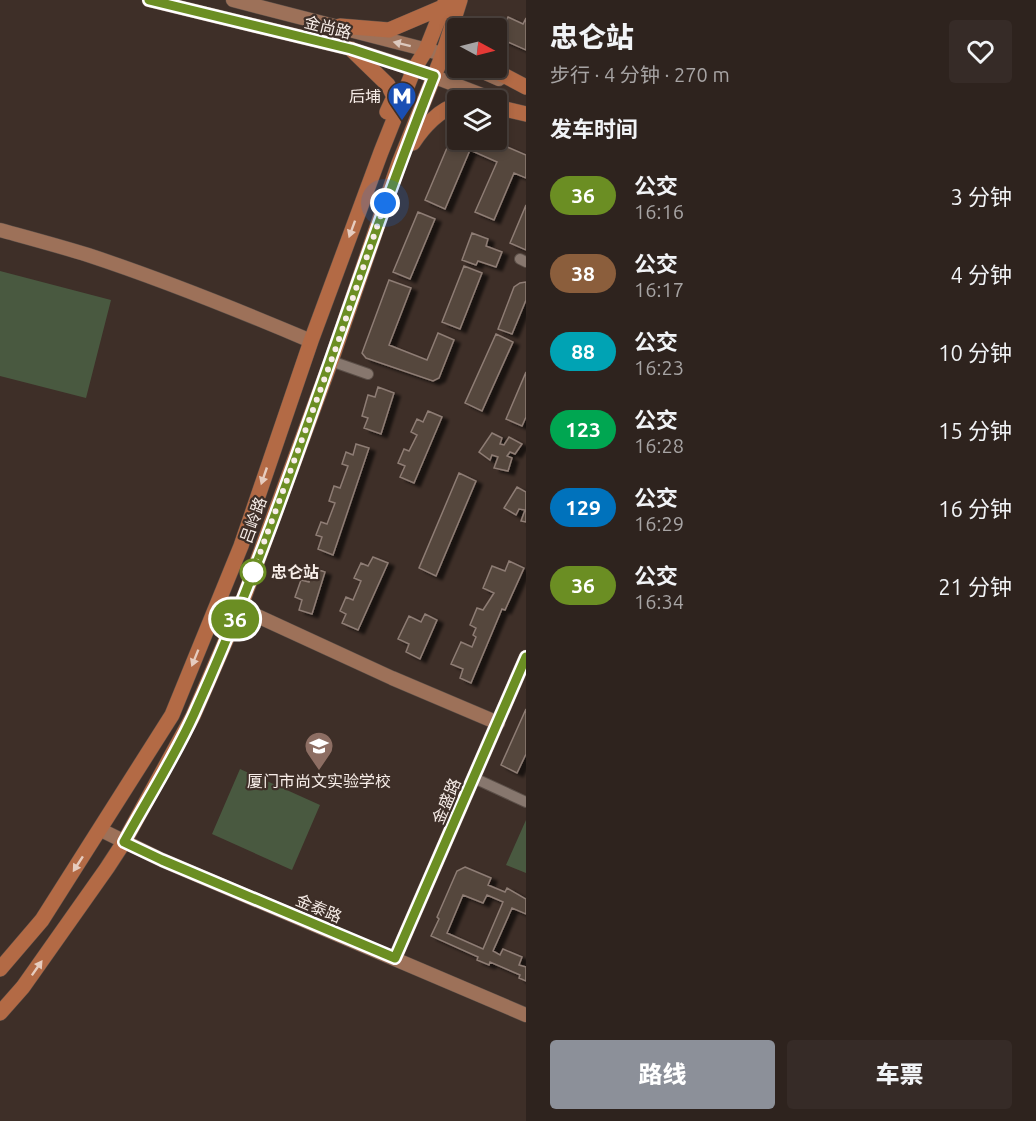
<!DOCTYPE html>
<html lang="zh">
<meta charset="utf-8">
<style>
:root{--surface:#2e231e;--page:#362b27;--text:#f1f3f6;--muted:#a7a4a4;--line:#49403c;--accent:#8c9099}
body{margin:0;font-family:Ubuntu,"Noto Sans SC",sans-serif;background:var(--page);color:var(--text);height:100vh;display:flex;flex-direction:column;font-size:22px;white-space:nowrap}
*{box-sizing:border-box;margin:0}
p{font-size:20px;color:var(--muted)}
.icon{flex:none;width:33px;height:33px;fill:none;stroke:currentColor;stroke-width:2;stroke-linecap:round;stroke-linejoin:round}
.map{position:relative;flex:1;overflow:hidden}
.drawer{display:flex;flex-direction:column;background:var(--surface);width:510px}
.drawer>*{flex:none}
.badge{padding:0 12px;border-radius:20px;font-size:21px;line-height:39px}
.needle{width:39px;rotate:97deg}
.buttons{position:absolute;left:447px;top:18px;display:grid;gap:12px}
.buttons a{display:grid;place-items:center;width:60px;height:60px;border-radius:6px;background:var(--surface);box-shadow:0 3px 9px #0003,0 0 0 2px var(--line);font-size:30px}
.you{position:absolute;width:30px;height:30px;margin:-15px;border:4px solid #fff;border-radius:50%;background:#1a73e8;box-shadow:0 0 0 9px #1a73e833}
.map>.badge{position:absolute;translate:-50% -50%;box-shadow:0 0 0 3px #fff}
h2{padding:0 24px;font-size:22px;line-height:54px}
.round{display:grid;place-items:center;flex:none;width:63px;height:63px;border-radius:6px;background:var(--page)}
.summary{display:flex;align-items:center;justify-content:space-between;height:102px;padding:0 24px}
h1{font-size:28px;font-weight:800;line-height:45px}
.button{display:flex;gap:12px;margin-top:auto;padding:12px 24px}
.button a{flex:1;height:69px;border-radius:6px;background:var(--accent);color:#fff;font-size:24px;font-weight:800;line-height:69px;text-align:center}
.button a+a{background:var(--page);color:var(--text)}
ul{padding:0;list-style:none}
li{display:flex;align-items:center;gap:18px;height:78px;padding:0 24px}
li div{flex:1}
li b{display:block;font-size:22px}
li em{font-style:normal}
li .badge{min-width:66px;font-weight:700;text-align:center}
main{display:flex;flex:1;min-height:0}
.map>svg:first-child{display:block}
</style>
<main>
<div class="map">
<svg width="526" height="1121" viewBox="0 0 526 1121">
<defs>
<filter id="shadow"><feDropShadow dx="6" dy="3.5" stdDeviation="1.5" flood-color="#0009"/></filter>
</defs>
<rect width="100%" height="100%" fill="#3e2f28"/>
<!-- green -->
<path fill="#495940" d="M0,271l111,29 -25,98 -86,-22z
M240,769l80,36 -28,65 -80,-36z
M526,820v53l-20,-8z"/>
<!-- building -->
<path fill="#55463e" stroke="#8e7d74" stroke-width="1.5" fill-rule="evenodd" filter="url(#shadow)" d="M508,17l15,7 3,-6v32l-27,-12z
M458,132v8h33l35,15v23l-12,-5 -20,47 -19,-8 22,-50 -27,-12 -25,59 -20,-9 27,-64z
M526,205v45l-16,-7z
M418,212l17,7 -25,60 -17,-7z
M472,233l16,6 -2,7 16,6 -6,15 -18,-6 -2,4 -14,-5z
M464,266l18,7 -22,56 -18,-7z
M389,280l22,8 -22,57 38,15 11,-27 16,7 -15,38 -6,3 -67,-23 -4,-5z
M526,282v18l-14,34 -14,-5 16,-42 6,-4z
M496,334l17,8 -31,69 -17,-8z
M526,372v45l-4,9 -16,-7z
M378,387l16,6 -13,41 -17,-6 4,-10 -6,-2 6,-21 7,2z
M428,411l14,6 -28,66 -14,-6 5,-11 -7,-3 6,-14 5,2 8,-16 -6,-3 6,-13 6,3z
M492,433l10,5 -2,6 4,1 5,-8 13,7 -7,10 -5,-2 -3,4 5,2 -4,13 -14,-3 4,-11 -6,-2 -2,5 -11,-8z
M356,444l13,4 -36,107 -15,-6 4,-12 -6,-2 5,-13 6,2 8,-21 -6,-2 5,-15 6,2 8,-22 -6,-2 4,-12 7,3z
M459,473l17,8 -40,95 -17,-8z
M517,487l9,5v30l-5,-1 4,-11 -6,-1 -3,6 -12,-7z
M373,557l15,6 -30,67 -16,-7 4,-9 -6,-3 6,-14 7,3 8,-19 -7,-3 7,-15 7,3z
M509,561l15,7 -19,42 -3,-1 -31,74 -11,-5 3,-9 -12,-5 10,-22 11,5 4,-10 -3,-2 3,-7 -6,-3 7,-17 6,2 11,-17 -11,-5 9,-22 13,5z
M313,568l12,4 -13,42 -13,-4 3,-10 -7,-3 6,-17 8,2z
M425,614l12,6 -17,39 -14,-7 3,-8 -11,-5 11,-23 12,6z
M526,709v45l-9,19 -16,-8z
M465,867l26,11 -3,7 17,7 2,-4 19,11v15l-14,-6 -19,43 7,4 3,-6 19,8 -3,8 7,2v14l-7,-3 1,-3 -30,-13 -1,3 -12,-5 1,-3 -47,-21 8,-17 -2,-2 20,-46zM463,895l20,8 4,-8 16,7 -20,47 -36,-16z"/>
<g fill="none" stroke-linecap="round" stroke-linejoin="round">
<!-- street casing -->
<g stroke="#5b4f48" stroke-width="12">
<path id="street" d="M520,259l6,3
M331,361l37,13
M474,778l52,24"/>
</g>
<!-- secondary casing -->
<g stroke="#5b4f48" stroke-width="15">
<path id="secondary" d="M149,0l202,49 63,20 81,31
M233,0l210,54 15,6
M474,68l25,11
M0,230c29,8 59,16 88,25 76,25 150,55 223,86
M240,608l152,70 106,45
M101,830l61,30 364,155
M395,958l131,-301"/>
</g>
<!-- primary casing -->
<g stroke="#5b4f48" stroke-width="16">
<path id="primary" d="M340,26l49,4 54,-23
M351,49l37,36 6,12 -7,15
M490,68l36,19
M496,107l30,7
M413,143c9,-14 27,-35 45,-38
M0,969l42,-49 130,-205 69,-169 70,-205 70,-189 33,-83 12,-19 20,-50
M0,1013l23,-26 84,-119 17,-26 69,-126 47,-108 91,-247 68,-198 44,-109 17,-54"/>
</g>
<!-- street -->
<use href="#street" stroke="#87776e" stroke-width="10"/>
<!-- secondary -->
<use href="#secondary" stroke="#9d7159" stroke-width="14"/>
<!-- primary -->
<use href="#primary" stroke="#b36a45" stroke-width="15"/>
</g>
<!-- one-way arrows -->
<defs><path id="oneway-solid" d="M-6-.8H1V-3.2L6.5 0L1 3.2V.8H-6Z" transform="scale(1.5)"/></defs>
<use fill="#dcc8bd" href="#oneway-solid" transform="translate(402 44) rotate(-166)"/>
<g fill="#e6ccbf">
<use href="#oneway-solid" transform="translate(352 229) rotate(110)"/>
<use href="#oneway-solid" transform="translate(264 476) rotate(109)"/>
<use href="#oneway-solid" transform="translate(195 658) rotate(112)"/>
<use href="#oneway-solid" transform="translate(78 864) rotate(123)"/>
<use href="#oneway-solid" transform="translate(37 968) rotate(-55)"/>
</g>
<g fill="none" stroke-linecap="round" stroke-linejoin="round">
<!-- line casing -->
<g stroke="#fff" stroke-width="14">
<path id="line" d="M149,0l202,49 83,27c-84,211 -146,431 -240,638 -20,44 -47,86 -70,128l38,18 233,98 131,-301"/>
</g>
<!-- line -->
<use href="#line" stroke="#6b8e23" stroke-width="9"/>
<!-- walk -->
<path stroke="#f7ede8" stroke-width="6" stroke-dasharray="0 10.8" d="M253,572l84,-227 48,-142"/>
</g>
<!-- icons -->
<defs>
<g id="metro-pin" transform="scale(1.5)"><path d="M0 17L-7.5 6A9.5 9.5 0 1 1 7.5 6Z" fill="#1a4fb4" stroke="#3e2f28"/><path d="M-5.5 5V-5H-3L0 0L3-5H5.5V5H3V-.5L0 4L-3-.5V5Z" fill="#fff"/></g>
<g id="school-pin" transform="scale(1.5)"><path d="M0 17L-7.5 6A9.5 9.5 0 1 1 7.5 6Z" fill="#8d6e63" stroke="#3e2f28"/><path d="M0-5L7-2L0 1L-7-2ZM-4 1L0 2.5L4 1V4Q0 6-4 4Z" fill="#fff"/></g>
</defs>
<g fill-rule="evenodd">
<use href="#metro-pin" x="402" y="96"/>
<use href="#school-pin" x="319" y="746"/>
</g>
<!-- markers -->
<circle fill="#fff" stroke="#6b8e23" stroke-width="3" cx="253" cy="572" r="12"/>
<g text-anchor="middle" stroke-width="4.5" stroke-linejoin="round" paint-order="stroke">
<!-- street labels -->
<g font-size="16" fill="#f7ede8" stroke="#3e2f28">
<text transform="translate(328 27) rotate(14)" y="6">金尚路</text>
<text transform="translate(253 520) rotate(-70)" y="6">吕岭路</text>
<text transform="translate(446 801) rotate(-67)" y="6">金盛路</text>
<text transform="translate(319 908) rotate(23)" y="6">金泰路</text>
</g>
<!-- poi labels -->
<g font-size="16" fill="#f7ede8" stroke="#3e2f28" text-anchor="end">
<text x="381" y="102">后埔</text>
<text x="319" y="787" text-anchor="middle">厦门市尚文实验学校</text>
</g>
<!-- stop labels -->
<g font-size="16" font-weight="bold" fill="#f7ede8" stroke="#3e2f28" text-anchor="start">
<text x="271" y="578">忠仑站</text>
</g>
</g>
</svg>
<div class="buttons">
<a><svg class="needle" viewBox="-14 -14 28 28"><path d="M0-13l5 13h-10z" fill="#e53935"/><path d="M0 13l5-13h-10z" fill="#a7a4a4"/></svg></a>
<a><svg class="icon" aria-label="layers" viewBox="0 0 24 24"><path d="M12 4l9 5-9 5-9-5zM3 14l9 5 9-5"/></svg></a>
</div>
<div class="you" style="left:385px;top:203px"></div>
<b class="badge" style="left:235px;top:619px;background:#6b8e23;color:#fff">36</b>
</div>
<section class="drawer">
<div class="summary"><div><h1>忠仑站</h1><p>步行 · 4 分钟 · 270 m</p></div><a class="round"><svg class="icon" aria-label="heart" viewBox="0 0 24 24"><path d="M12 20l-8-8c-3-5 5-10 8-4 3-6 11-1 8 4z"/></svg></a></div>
<h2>发车时间</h2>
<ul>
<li><span class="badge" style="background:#6b8e23;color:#fff">36</span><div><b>公交</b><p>16:16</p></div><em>3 分钟</em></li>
<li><span class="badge" style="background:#8b5e3c;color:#fff">38</span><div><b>公交</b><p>16:17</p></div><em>4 分钟</em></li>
<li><span class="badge" style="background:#00a3b4;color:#fff">88</span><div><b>公交</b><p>16:23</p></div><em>10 分钟</em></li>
<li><span class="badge" style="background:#00a651;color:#fff">123</span><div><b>公交</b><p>16:28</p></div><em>15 分钟</em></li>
<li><span class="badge" style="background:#0072bc;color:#fff">129</span><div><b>公交</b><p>16:29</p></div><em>16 分钟</em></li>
<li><span class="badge" style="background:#6b8e23;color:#fff">36</span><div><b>公交</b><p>16:34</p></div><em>21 分钟</em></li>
</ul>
<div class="button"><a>路线</a><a>车票</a></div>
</section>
</main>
